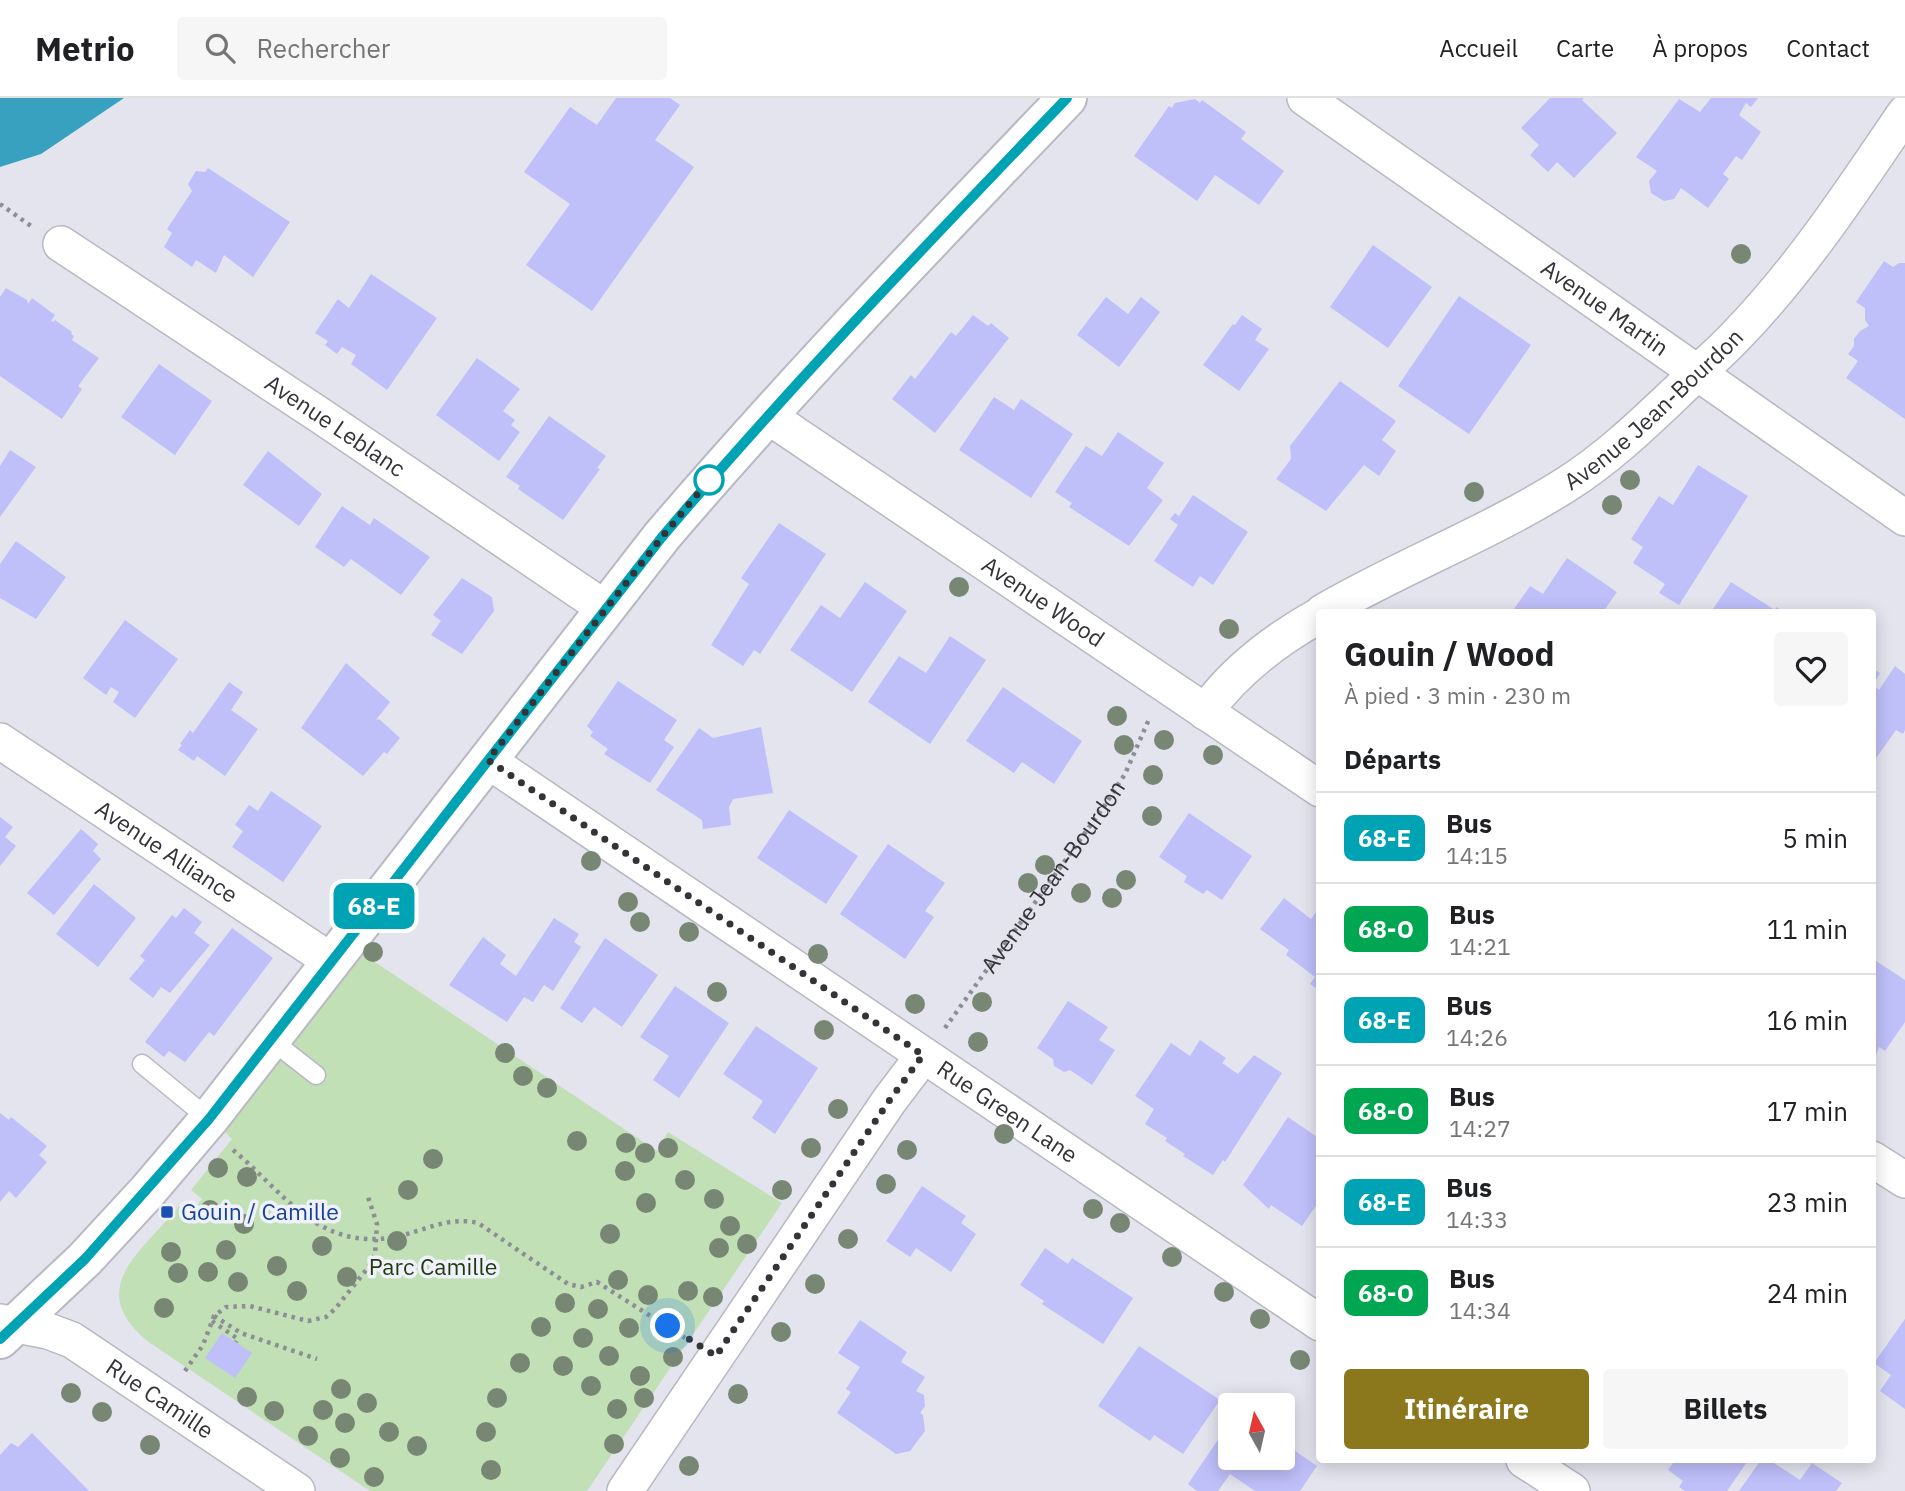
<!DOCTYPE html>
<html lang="fr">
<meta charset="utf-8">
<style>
:root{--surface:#fff;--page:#f6f6f6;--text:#202124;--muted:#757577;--line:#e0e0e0;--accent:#8b781c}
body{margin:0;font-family:"IBM Plex Sans",sans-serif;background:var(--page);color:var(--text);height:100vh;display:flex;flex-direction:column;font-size:26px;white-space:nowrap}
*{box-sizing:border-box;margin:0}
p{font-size:23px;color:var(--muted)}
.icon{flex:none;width:38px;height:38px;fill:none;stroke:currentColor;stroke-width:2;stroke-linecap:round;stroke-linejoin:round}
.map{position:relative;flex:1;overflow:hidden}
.panel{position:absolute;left:1316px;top:511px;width:560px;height:854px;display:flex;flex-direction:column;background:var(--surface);border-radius:7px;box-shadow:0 4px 18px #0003}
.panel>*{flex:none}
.badge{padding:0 14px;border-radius:10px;font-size:24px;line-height:46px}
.needle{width:46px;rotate:352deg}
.controls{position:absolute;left:1218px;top:1295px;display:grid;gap:14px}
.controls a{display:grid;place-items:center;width:77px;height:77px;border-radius:7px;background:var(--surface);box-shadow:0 4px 18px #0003;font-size:35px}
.you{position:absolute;width:35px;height:35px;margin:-18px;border:5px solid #fff;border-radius:50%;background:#1a73e8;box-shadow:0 0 0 10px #1a73e833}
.map>.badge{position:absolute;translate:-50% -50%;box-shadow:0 0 0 4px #fff}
h2{padding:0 28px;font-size:26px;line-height:63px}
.round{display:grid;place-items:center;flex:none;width:74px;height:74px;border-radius:7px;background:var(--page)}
.headline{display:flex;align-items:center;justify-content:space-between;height:119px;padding:0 28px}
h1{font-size:33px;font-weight:700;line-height:52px}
.button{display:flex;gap:14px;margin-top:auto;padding:14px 28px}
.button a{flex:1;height:80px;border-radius:7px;background:var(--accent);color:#fff;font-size:28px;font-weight:700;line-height:80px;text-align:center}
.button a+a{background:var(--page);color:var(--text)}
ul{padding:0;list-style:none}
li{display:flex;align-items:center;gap:21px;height:91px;padding:0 28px;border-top:2px solid var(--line)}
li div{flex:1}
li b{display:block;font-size:26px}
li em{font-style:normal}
li .badge{min-width:77px;font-weight:700;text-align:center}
header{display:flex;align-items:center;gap:42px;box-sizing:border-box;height:98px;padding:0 35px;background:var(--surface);border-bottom:2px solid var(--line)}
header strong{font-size:33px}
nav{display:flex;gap:38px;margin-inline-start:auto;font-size:24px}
.search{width:490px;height:63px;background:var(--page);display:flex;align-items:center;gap:18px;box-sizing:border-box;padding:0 24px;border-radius:7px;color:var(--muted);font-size:26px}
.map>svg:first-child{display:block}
</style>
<header>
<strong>Metrio</strong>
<div class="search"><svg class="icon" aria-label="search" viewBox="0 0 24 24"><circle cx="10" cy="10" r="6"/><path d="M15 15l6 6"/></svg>Rechercher</div>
<nav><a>Accueil</a><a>Carte</a><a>À propos</a><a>Contact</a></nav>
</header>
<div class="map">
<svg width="1905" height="1393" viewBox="0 0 1905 1393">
<rect width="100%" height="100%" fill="#e4e4ef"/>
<!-- green -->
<path fill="#c2e0b6" d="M363,856l294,197 11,-19 114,71 -195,288h-217l-220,-148c-68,-54 -8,-91 29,-137l11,9 12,-16 -11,-9 41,-51 -7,-7z"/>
<!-- water -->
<path fill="#37a1bf" d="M0,0h124l-83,56 -41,13z"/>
<!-- building -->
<path fill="#bfbffa" d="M616,0h54l10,7 -25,35 39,27 -102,144 -66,-46 44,-61 -46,-32 46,-65 27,18z
M1550,0h34l-2,2 35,33 -43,45 -17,-16 -9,10 -18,-17 9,-10 -18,-17z
M1711,0h47l-7,9 -5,-4 -7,12 22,17 -19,28 -6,-4 -13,18 6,5 -21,29 -27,-20 -7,11 -10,2 -13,-8 -2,-12 8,-10 -21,-14 43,-58 21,13z
M1195,1l5,4 2,-3 44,32 -5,7 43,32 -25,34 -44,-30 -18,26 -63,-45 35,-50 3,2 3,-5z
M208,70l82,54 -37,55 -29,-22 -8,18 -20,-13 -4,7 -28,-20 8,-14 -5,-4 25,-38 -4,-7 8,-13 9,1z
M1373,147l59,42 -44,61 -58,-41z
M1884,163l9,6 6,-4h6v156l-59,-41 12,-17 -10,-7 6,-8v-7l6,-8 9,-5 -4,-6v-12l-9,-6z
M371,176l66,44 -50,72 -36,-26 5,-9 -14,-8 -5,7 -12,-9 3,-4 -13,-8 23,-34 11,9z
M6,190l21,12 1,4 4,-6 23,17 -4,6 2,1 2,-2 17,12 -1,2 3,2 -2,4 27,18 -21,28 4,3 -20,30 -62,-43v-79z
M1459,198l72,49 -62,89 -71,-48z
M1106,199l22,17 13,-17 19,15 -41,55 -42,-32z
M973,217l15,11 3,-3 18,15 -74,95 -43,-34 19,-24 4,4 36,-47 5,4z
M1242,217l20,14 -7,11 14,9 -30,42 -36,-26 30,-41 2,1z
M477,260l43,31 -17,22 12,9 -4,5 9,7 -21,29 -63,-46z
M159,266l53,37 -37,54 -54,-38z
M1340,283l56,40 -14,19 14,11 -17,25 -15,-11 -38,46 -50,-32 15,-20 -1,-13z
M994,299l20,13 7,-11 52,35 -42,64 -72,-48z
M549,318l57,40 -9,12 3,1 -37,51 -45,-31 2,-3 -14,-9z
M1118,334l46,31 -17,25 16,12 -34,46 -60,-39 3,-4 -17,-11 31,-46 16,10z
M10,352l26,17 -36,50v-51z
M268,353l54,43 -23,32 -56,-41z
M1698,367l50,31 -69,109 -20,-12 6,-9 -32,-21 10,-16 -12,-8 28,-43 14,9z
M1193,397l55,37 -35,53 -13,-9 -7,11 -39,-26 24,-36 -8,-6 5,-6 4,3z
M342,408l28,19 4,-7 56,39 -29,38 -50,-36 -7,8 -29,-20z
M779,425l47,31 -66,100 -6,-4 -11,16 -32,-21 38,-61 -8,-6z
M16,443l50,36 -30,42 -36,-21v-34z
M1567,460l50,34 -14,20h-91l18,-26 13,8z
M462,480l30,19 2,14 -32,43 -31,-19 10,-14 -8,-6z
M865,484l42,29 -55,81 -62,-42 31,-45 19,13z
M1731,484l44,28 1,-3 9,5h-74z
M125,522l53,39 -43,59 -22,-16 6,-10 -8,-5 -5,8 -23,-17z
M950,538l36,24 -56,84 -62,-42 31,-46 27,17z
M346,565l44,39 -14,18 3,-1 21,19 -13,16 -3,-2 -21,24 -62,-48z
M1895,568l10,8v56l-2,4 -7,-4 -24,34v-96l8,5 -7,12 6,5z
M618,583l59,39 -13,20 10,7 -24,36 -46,-29 4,-5 -18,-13 3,-4 -6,-6z
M229,584l14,10 -12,18 27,19 -33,47 -28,-20 -3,5 -16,-11 4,-5 -2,-1 10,-14 3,3z
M1003,589l79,54 -28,43 -32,-22 -8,11 -48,-32z
M761,629l12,66 -40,6 -4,8 2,18 -28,4 -1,-9 -46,-30 43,-62 14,10z
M271,693l51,35 -39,56 -51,-35 11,-16 -8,-6 14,-20 9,6z
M789,712l69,46 -32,48 -69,-46z
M1189,715l63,43 -30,44 -15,-10 -4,4 -19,-12 3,-6 -28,-19z
M0,719l13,10 -8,10 11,9 -16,20z
M81,731l17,15 -5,7 8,8 -47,56 -27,-22z
M888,746l57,39 -20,28 9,6 -29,42 -65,-45z
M94,786l42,34 -38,49 -42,-33z
M1284,800l27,21 5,-7 4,3v76l-10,-7 5,-7 -29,-22 3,-5 -29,-21z
M184,810l18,14 -8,11 16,12 -40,48 -9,-6 -8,11 -24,-19 16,-19 -5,-4 32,-41 4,3z
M554,820l25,16 -5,8 7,5 -28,44 -9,-6 -11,17 -9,-5 -17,25 -58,-37 34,-48 23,18 -6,9 16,12z
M232,830l41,30 -59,78 -5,-4 -24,30 -16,-11 -5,6 -19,-15z
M605,840l53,37 -36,52 -28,-20 -12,16 -22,-15z
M1873,861l32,21v42l-20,29 -6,-4 -3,8 -4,-3z
M675,888l54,37 -50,75 -26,-18 16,-24 -29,-19z
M1068,903l40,26 -9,13 16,10 -23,35 -22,-15 -6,2 -10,-6 -1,-7 -16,-11z
M756,928l62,42 -43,66 -23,-16 11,-17 -40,-27z
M1200,942l26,18 -4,5 16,11 16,-19 28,18 -57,89 -2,-2 -10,15 -30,-19 2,-2 -20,-13 2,-3 -22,-14 9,-15 -19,-13 36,-53 19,13z
M0,1015l9,7 2,-3 36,29 -8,9 8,7 -31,36 -7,-7 -9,11z
M1288,1019l32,22v61l-18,26 -31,-21 -2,4 -26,-24z
M922,1088l44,30 -5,7 15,11 -25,38 -35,-24 -6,9 -24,-16z
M1045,1150l23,16 4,-6 61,40 -30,46 -61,-40 2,-3 -24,-16z
M1905,1221v90l-25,-18 11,-16 -17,-12z
M860,1222l47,32 -6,10 24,15 -9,14 8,4 1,11 -5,7 3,2 2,16 -15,20 -14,3 -59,-41 14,-21 -5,-3 14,-22 -22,-14z
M222,1235l30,20 -17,25 -30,-20z
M1139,1248l81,54 -37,54 -29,-19 -4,6 -52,-35z
M1230,1324v36h53v-12l3,2 2,-2 29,20 -17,25h-45l-25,-17 -12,17h-21l-9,-7z
M32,1335l57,58h-89v-36l11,-12 7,4z
M1675,1362h70l2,2 -20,29h-42l-6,-4 4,-6 -15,-11z
M1761,1362h8l31,20 12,-17 30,20 -6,8h-97z"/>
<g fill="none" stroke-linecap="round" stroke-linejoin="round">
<!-- service casing -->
<g stroke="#b8b8c3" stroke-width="21">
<path id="service" d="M270,941l46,36
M142,966l67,55"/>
</g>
<!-- minor casing -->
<g stroke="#b8b8c3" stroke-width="38">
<g id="minor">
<path id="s2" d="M1305,0l600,420"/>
<path id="s3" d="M61,146l260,172 285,193"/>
<path id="s4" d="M768,318l552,373"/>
<path id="s5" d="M1323,514c79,-46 167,-79 244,-128 41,-26 75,-59 110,-92 19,-19 40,-36 58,-55 66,-68 117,-146 170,-224"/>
<path d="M1205,614c30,-42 70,-72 115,-97"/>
<path id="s6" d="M0,643l331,220"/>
<path id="s7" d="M487,662l833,563"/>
<path d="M1872,1061l33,21"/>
<path id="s8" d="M0,1224l48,9 24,9 225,151"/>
<path d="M1524,1362l48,31"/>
<path d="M625,1393l264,-390 34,-45"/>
</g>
</g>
<!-- tertiary casing -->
<g stroke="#b8b8c3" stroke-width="42">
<path id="tertiary" d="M0,1241l85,-80 61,-66 63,-74 453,-583c129,-151 267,-294 405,-438"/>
</g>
<!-- path -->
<g stroke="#8d8d95" stroke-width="4.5" stroke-dasharray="3.5 5" stroke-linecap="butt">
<path d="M0,106l31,22"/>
<path id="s1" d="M945,930l160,-223 20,-31 25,-57"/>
<path d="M233,1052c51,42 84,101 162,87 29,-6 53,-21 83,-14l90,61 13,3 16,-5 88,56"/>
<path d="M214,1218l27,17 76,26"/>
<path d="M212,1223l26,18 -2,3"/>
<path d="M185,1273l18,-26 11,-29 12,-9 24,-1 58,15 18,-4 9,-8 32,-40 8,-15 2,-30 -9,-27"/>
</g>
<!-- service -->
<use href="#service" stroke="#fff" stroke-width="18"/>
<!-- minor -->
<use href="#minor" stroke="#fff" stroke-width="35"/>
<!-- tertiary -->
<use href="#tertiary" stroke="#fff" stroke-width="38"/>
</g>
<!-- trees -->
<g fill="#778773">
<circle cx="1741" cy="156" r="10"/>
<circle cx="1630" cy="382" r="10"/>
<circle cx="1474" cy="394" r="10"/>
<circle cx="1612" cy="407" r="10"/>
<circle cx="959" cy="489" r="10"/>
<circle cx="1229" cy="531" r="10"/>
<circle cx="1117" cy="618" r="10"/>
<circle cx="1164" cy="642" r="10"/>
<circle cx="1124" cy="647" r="10"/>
<circle cx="1213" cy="657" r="10"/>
<circle cx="1153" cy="677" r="10"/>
<circle cx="1152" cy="718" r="10"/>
<circle cx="591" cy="763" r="10"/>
<circle cx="1045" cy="767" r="10"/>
<circle cx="1126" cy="782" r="10"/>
<circle cx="1028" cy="785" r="10"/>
<circle cx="1081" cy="795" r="10"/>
<circle cx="1112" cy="800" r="10"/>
<circle cx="628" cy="804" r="10"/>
<circle cx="640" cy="824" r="10"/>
<circle cx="689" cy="834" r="10"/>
<circle cx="373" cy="854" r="10"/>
<circle cx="818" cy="856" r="10"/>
<circle cx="717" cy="894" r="10"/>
<circle cx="982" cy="904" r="10"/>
<circle cx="915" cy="906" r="10"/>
<circle cx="824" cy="932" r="10"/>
<circle cx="978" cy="944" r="10"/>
<circle cx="505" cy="955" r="10"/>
<circle cx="523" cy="978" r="10"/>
<circle cx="547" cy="990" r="10"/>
<circle cx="838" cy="1011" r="10"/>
<circle cx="1004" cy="1036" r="10"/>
<circle cx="577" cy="1043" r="10"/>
<circle cx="626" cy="1045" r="10"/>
<circle cx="668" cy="1050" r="10"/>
<circle cx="811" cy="1050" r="10"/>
<circle cx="907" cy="1052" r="10"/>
<circle cx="645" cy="1055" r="10"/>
<circle cx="433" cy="1061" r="10"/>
<circle cx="218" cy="1070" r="10"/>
<circle cx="625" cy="1073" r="10"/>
<circle cx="247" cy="1079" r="10"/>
<circle cx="685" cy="1082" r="10"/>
<circle cx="886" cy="1086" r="10"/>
<circle cx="408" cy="1092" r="10"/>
<circle cx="782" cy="1092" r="10"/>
<circle cx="714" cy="1101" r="10"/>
<circle cx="646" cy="1105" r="10"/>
<circle cx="1093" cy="1111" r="10"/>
<circle cx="210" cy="1112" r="10"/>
<circle cx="1120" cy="1125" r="10"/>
<circle cx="244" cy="1126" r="10"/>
<circle cx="730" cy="1128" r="10"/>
<circle cx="610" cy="1136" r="10"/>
<circle cx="848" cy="1141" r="10"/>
<circle cx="397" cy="1143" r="10"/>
<circle cx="747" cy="1146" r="10"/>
<circle cx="322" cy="1148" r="10"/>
<circle cx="719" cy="1150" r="10"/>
<circle cx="226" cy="1152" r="10"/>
<circle cx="171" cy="1154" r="10"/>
<circle cx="1172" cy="1159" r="10"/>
<circle cx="277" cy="1168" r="10"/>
<circle cx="208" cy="1174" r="10"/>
<circle cx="178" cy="1175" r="10"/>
<circle cx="347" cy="1179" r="10"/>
<circle cx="618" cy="1182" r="10"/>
<circle cx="238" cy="1184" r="10"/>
<circle cx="815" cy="1186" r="10"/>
<circle cx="297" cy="1193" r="10"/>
<circle cx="688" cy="1193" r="10"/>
<circle cx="1224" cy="1194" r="10"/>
<circle cx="648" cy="1197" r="10"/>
<circle cx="713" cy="1199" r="10"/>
<circle cx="565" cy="1205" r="10"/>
<circle cx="164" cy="1210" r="10"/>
<circle cx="598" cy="1211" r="10"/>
<circle cx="1260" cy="1221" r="10"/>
<circle cx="541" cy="1229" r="10"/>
<circle cx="629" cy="1230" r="10"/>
<circle cx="781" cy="1234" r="10"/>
<circle cx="583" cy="1240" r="10"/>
<circle cx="609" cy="1258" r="10"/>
<circle cx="673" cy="1259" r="10"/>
<circle cx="1300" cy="1262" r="10"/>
<circle cx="520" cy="1265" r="10"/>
<circle cx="563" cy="1268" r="10"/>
<circle cx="640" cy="1278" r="10"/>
<circle cx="591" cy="1288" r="10"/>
<circle cx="341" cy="1291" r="10"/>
<circle cx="71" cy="1295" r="10"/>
<circle cx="738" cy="1296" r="10"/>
<circle cx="247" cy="1299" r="10"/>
<circle cx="497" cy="1300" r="10"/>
<circle cx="644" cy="1300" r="10"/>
<circle cx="367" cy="1305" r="10"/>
<circle cx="617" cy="1311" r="10"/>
<circle cx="323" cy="1312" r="10"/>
<circle cx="274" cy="1313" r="10"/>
<circle cx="102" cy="1314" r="10"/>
<circle cx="345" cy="1325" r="10"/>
<circle cx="389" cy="1334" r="10"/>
<circle cx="486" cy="1334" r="10"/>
<circle cx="308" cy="1338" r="10"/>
<circle cx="614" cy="1346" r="10"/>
<circle cx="150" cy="1347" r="10"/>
<circle cx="417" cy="1348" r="10"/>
<circle cx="340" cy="1360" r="10"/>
<circle cx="689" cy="1368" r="10"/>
<circle cx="491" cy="1372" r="10"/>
<circle cx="374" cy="1379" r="10"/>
</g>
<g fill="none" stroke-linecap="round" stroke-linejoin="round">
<!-- line casing -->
<g stroke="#fff" stroke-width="16">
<path id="line" d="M0,1241l85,-80 124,-140 453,-582c129,-152 267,-295 405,-439"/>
</g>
<!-- line -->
<use href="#line" stroke="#00a3b4" stroke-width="10"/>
<!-- walk -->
<path stroke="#343438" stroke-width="7" stroke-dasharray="0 12.6" d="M668,1228l48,30 173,-255 34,-46 -435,-295 174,-223 47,-57"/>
</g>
<!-- markers -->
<circle fill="#fff" stroke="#00a3b4" stroke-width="3.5" cx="709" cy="382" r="14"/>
<rect fill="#1a4fb4" stroke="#f1f1fc" stroke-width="2.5" x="160" y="1107" width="14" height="14" rx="3.5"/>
<g text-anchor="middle" stroke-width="7" stroke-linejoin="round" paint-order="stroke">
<!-- street labels -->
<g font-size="23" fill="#343438" stroke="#f1f1fc">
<text dy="8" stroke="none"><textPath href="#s2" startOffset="366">Avenue Martin</textPath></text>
<text dy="8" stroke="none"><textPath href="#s5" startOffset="390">Avenue Jean-Bourdon</textPath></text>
<text dy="8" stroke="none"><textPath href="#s3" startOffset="329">Avenue Leblanc</textPath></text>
<text dy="8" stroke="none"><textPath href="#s4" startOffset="332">Avenue Wood</textPath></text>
<text dy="8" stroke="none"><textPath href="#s6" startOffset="200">Avenue Alliance</textPath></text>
<text dy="8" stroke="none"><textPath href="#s1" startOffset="186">Avenue Jean-Bourdon</textPath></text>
<text dy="8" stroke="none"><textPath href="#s7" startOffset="628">Rue Green Lane</textPath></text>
<text dy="8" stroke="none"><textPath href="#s8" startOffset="180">Rue Camille</textPath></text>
</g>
<!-- transit labels -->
<g font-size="23" fill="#164399" stroke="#f1f1fc" text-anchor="start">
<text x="181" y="1122">Gouin / Camille</text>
</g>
<!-- park labels -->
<g font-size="23" fill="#1d3b0d" stroke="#f1f1fc">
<text x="433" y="1177">Parc Camille</text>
</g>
</g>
</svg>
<div class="controls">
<a><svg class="needle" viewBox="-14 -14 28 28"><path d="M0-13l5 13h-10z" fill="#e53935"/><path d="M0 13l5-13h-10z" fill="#757577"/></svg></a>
</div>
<div class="you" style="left:668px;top:1228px"></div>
<b class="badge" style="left:374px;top:808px;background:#00a3b4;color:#fff">68-E</b>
<section class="panel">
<div class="headline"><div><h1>Gouin / Wood</h1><p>À pied · 3 min · 230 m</p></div><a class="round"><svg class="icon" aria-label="heart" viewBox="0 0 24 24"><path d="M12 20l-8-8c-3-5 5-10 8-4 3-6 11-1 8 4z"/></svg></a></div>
<h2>Départs</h2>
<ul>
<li><span class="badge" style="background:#00a3b4;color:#fff">68-E</span><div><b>Bus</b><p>14:15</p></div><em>5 min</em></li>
<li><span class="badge" style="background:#00a651;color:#fff">68-O</span><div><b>Bus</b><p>14:21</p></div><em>11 min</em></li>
<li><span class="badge" style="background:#00a3b4;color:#fff">68-E</span><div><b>Bus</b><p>14:26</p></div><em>16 min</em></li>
<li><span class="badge" style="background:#00a651;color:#fff">68-O</span><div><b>Bus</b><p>14:27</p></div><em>17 min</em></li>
<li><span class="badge" style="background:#00a3b4;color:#fff">68-E</span><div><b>Bus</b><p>14:33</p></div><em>23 min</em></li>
<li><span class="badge" style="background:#00a651;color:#fff">68-O</span><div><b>Bus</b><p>14:34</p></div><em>24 min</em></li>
</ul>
<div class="button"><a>Itinéraire</a><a>Billets</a></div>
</section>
</div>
